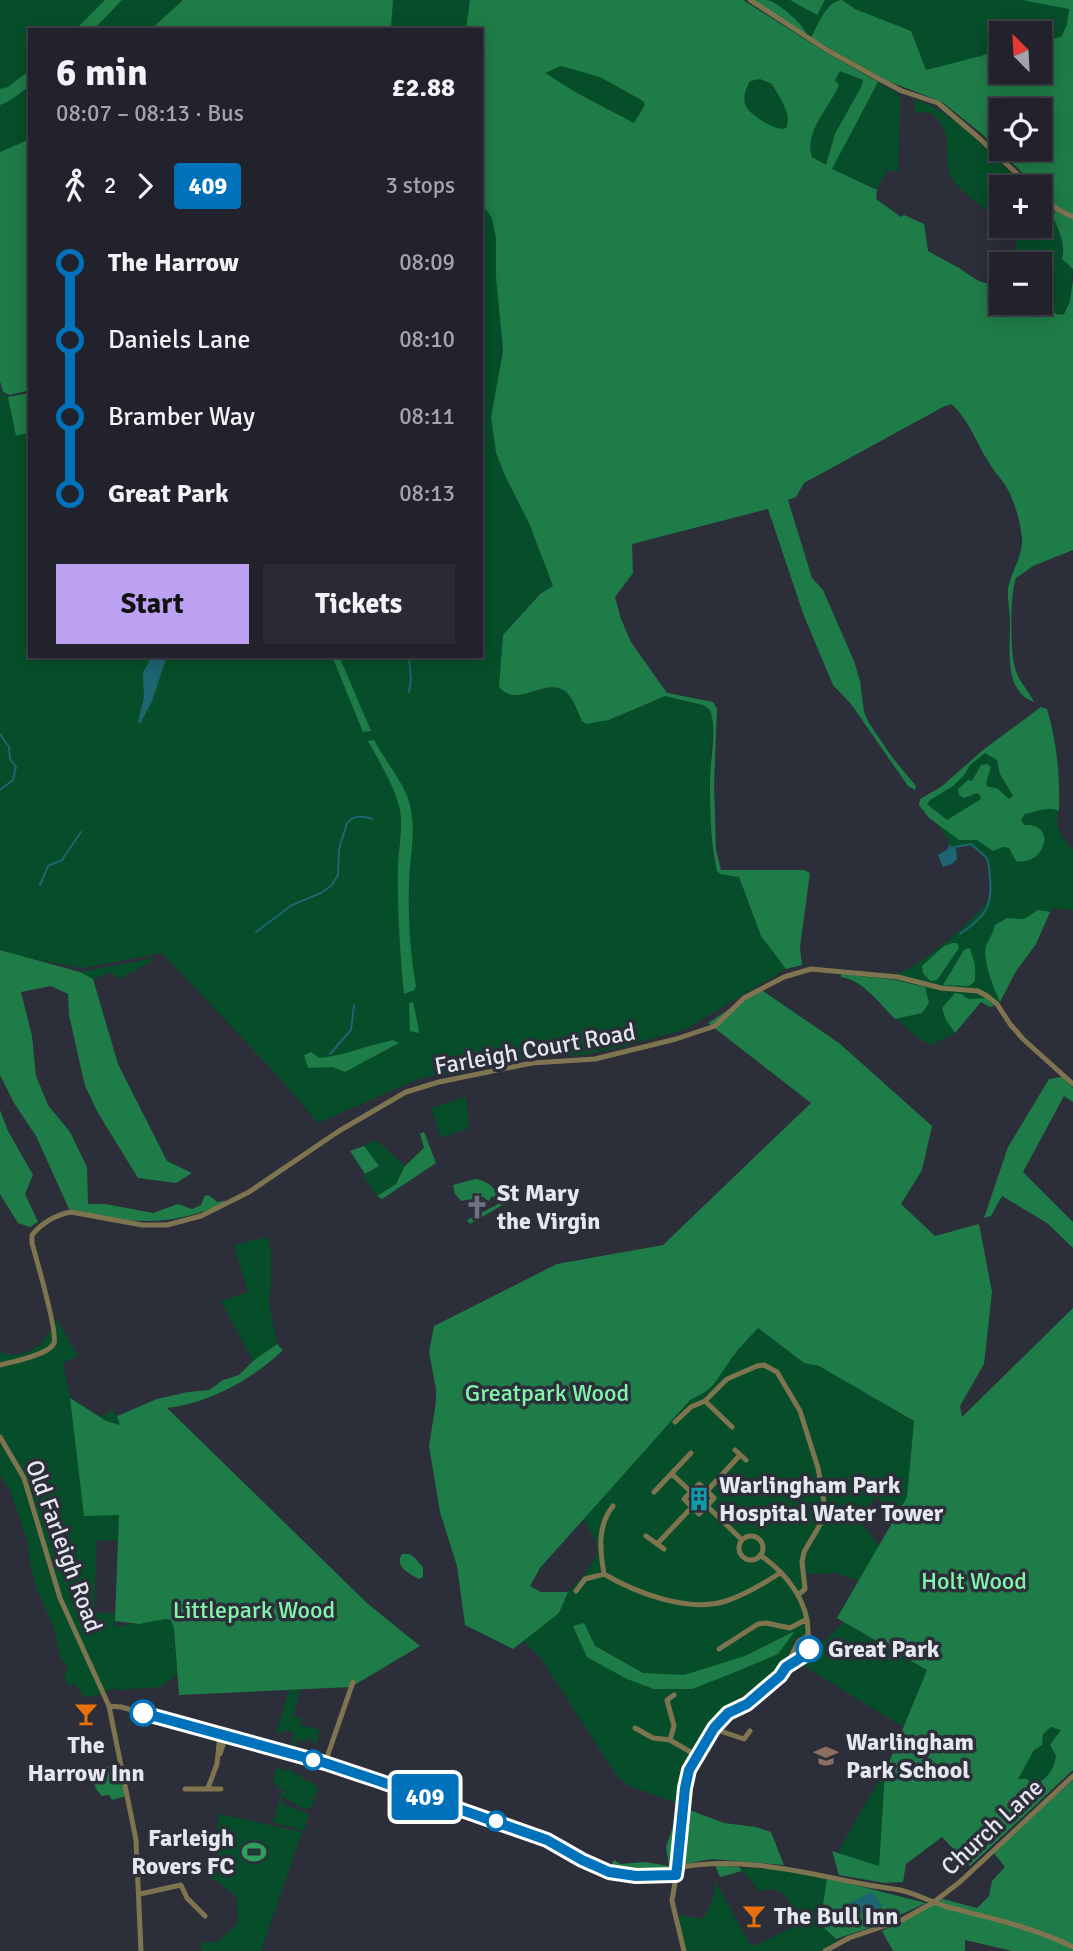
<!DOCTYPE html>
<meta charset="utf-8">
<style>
:root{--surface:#21222b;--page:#292a33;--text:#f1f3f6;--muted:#a2a4a9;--line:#3e3f47;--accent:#bca0f2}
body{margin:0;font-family:Signika,sans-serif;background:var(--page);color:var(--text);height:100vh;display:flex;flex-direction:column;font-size:26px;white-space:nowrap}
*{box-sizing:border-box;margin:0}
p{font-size:23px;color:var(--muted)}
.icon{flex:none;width:38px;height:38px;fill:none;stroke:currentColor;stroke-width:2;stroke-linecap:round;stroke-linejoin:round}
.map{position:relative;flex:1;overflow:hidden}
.sheet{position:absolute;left:28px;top:28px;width:455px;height:630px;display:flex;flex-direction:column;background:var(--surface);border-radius:0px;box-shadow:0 4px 18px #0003,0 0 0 2px var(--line)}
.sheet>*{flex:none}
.badge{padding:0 14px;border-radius:5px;font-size:24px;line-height:46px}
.needle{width:46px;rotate:336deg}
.tools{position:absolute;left:989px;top:21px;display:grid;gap:14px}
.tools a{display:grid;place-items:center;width:63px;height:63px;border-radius:0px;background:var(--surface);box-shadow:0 4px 18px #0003,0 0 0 2px var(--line);font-size:35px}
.map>.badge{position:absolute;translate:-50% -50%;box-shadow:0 0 0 4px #fff}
.legs{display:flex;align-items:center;gap:10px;height:77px;padding:0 28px;font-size:23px}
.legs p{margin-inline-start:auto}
.headline{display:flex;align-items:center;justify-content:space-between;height:119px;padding:0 28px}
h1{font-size:38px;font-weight:700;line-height:52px}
.primary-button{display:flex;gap:14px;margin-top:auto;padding:14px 28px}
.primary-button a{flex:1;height:80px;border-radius:0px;background:var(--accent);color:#111;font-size:28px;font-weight:700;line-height:80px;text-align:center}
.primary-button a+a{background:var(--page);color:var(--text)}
ul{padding:0 28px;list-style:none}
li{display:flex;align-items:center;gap:24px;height:77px;font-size:26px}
li i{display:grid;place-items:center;width:10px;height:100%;margin:0 9px;background:currentColor}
li i::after{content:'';width:18px;height:18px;margin:-9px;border:5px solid;border-radius:50%;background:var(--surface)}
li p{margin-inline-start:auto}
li:first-child i{background:linear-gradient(#0000 50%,currentColor 0)}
li:last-child i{background:linear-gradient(currentColor 50%,#0000 0)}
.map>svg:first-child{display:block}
</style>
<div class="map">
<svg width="1073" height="1951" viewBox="0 0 1073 1951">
<rect width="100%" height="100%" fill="#2c2e39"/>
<!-- green -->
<path fill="#064e29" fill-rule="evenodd" d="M0,0h183l-33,30h-120v109l-30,13z
M393,0h350l82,52 72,41 3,5 -2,74 -11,-2 -10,20 -13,-7 -362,159 -2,31 -9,45 5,35 12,30 21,40 24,63 -14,8 -36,41 -3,53c22,19 46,-10 65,3 8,6 13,22 17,30l4,3 23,-4 56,-24 38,9 6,4c7,11 3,25 2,37 -1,22 -5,111 8,125 4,5 14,3 20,6l22,59 25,33 -100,60 -64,18 -38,8 -46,1 -120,23 -100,44 -42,-49 -114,-121 -80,15 -60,-11 -22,-8v-562l2,6 6,4 22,-4v263h451v-626h-90z
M754,0h319l-33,190v-3h-3l-55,-53 -39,-32 -55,-21 -57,-31zM1001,33h39v39h-39zM1001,110h39v39h-39z
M914,99c44,14 78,57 111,88h-24v35c-11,-9 -43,-33 -49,-43 -12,-20 6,-45 -21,-66l-16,-1z
M1040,201l14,11c-1,10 9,27 11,39l-2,3 4,10 6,5 -3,32 -9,15 -10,-4 -11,-10v-38h-25l2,-23 -12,-15h35z
M1041,707l6,2 10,43 2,43 -2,29 5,13 11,13v60l-21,-2 -16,36 -20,27 -16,31 -10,5 -9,-5 -29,33 -21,10c-31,-12 -61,-65 -90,-68l1,-7c18,2 42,8 59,2 19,-6 83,-58 89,-77 3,-9 -1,-28 -3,-37 -11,-9 -16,-15 -31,-11l1,10 -2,6 -13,3 -4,-11 11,-6c-2,-26 -22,-26 -30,-47l32,-22 32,-30z
M154,958v2l-35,19 -8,-7 -18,7 -13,-7z
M466,1097l3,31 -28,10 -10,-30z
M376,1140l29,26 -9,18 -19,12 -14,-20 16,-10 -15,-20z
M267,1237l4,14v35l-2,17 8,41 -24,17 -32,-60 27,-9 -14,-47z
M57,1320l21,36 -15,7 7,35 31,19 12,-7 8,14 1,48 -4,69 -21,-1 -3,72 22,2 -2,13 51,-8 6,1 3,9 3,46 -17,12 -42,3 -4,-2 -15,7 -15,2 -9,-13 -7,2 -4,-12 4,-7 -8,-10 -6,-29 -17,-38 -7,-27 -2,-20 -18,-53 -10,-15v-123c15,7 34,0 44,-12 6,-6 7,-14 13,-20z
M758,1328l46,35 15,3 95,55 -7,76 -9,16 -22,-16 -18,22 22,28 -21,34 -22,-8 -30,1 1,16 -6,6 8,19 1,18 -15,5 -14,29 -28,27 -36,21 -21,35 -11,9 -6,11 2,35 -55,-20 -10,-9 -77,-119 -17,-16 36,-28 9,-21 17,-18 13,-20 -3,-15 -12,-20 107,-119c26,-12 24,-17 39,-38 9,-12 19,-23 29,-34z
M844,1622l83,48 -24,57 -102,-63z
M289,1690h11l-7,26 8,2 -1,7 20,5 -4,14 -5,-3 2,-9 -3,8 -6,-1 -1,3 -7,-3 -1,13 -4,-2 3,-17 -10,-4 -2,4 -6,1z
M1051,1727l10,2 -8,22 3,5c-2,15 -9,22 -22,30l-17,-7 26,-45z
M277,1763l1,5 6,1v3l6,-3 5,6 2,-2 8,7 2,-2v3l9,3 -1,3 3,1 -3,11 -9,-2 8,3 -2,7 -8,2 -21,-12 -2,2 3,7 1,-2 3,4 1,-2 20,8 -5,17 -31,-9 9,-31 7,1 -12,-4 1,-4 -5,-1z
M885,1770l-6,97 -39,-13v-6z
M219,1814l83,18 -41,119h-60l1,-9h16l20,-19 -1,-26 -21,-17h-5v-13z
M740,1868l32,1 55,9 -7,45 17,18 -16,10h-135l-8,-34 3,-2 21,4c9,-10 12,-24 14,-37l34,63h7l42,-21 1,-5c-13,-20 -14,-34 -41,-28z"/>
<!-- forest -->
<path fill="#1e7c48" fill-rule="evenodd" d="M105,0h17l-29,30h-18z
M183,0h210l-2,30h-241z
M470,0h273l82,52 53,30 -46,87 45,21 -1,9 25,18 3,-2 20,9 4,27c10,6 21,11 31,17 14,9 24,20 42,14v21l39,-1 18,13 6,-1 6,-13 3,-21v270l-40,16 -17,12c-6,13 -6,75 -1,90 4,14 13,22 19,34 -32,-11 -23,-57 -24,-81 0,-11 -3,-21 -2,-32 3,-18 15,-32 14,-51 -2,-16 -6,-32 -13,-46 -5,-11 -15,-20 -21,-31 -12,-19 -20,-43 -37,-57l-8,3 -139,76 -8,14 -8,3 24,78 11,12 31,71 6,20 4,31 5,11 23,34 24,29 -1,4 -7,-4 -57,-82 -18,-19 -29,-69 -36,-107 -136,35 1,29 -18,24 6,22 10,23 36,51 46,9 4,7 -3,76 2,65 5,20h83l6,3 -10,74 2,18 -16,4 -25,-33 -22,-59 -19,-3 -3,-3c-7,-31 -7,-61 -7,-92 0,-18 8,-56 -1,-70l-6,-4 -38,-9 -56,24 -23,4 -4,-3c-4,-8 -9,-24 -17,-30 -21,-14 -46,18 -66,-4l4,-52 37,-41 13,-8 -24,-63 -23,-45 -10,-25 -5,-35 12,-68 -7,-72v-40l-4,-20 -11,-15v-173h-15zM561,66l39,11 43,24 2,4 -11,18 -59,-31 -30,-19zM840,71l23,9 -2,7 -26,47 -9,31 -14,-8c-9,-24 19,-52 27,-72l-4,-5zM760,79l12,5c7,13 21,30 14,44 -10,4 -32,-11 -39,-20 -6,-8 -1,-20 3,-27z
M754,0c5,0 12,0 17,1 10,5 34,24 36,35z
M790,0h35l-8,15z
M842,0l13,9 56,22 15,39 55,-14 20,-7v23h39v-30l21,-5 6,-12 2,-16 -47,-9h51v269l-11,-10c4,-16 -3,-27 -9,-42l4,-11 -75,-72 -40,-32 -54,-21 -77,-43c7,-14 15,-36 31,-38zM1001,110h39v39h-39z
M30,70v16c-13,8 -16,14 -30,19v-16l8,-2z
M30,139v251l-20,5 -7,-3 -3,-11v-229z
M30,393v39l-14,4 -8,-39z
M332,656h7l32,75 -8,1z
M1041,707l6,2c10,34 13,67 12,102 -11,-5 -23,1 -34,3l-4,6 3,5c35,-2 20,42 -8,36l-7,-13 -6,-1 -10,4 -16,-11h-18l-30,-22 -10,-13 1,-6 21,-12 42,-37zM985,753l12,7 3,14 13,22 -4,3 -11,-10 -11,-3 -1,-3 5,-16 -4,-3 -6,1 -9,16 -4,-1 -10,9 1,6 5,3 13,-5 3,2 1,4 -34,21 -20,-16 3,-4 23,-14 11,-11 6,-10z
M374,740c10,19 30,43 35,62 8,26 1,54 0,81 -1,34 1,70 7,103l-2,4 -10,4c-4,-42 -7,-86 -6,-130 1,-18 5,-35 2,-54 -5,-23 -20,-47 -32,-69z
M1038,910l12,2 -14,32 -20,27 -16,31c-6,-13 -18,-43 -14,-56 3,-7 7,-13 9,-21l12,-7 17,1z
M952,943h5l2,5 -22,32 -7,1 -7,-8 -1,-7 22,-20z
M970,948l5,17v16l-6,5 -26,-1 21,-35z
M0,950l80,22 13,7 25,85 49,97 25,12 -16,10 -38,-5 -40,-65 -13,-27 -16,-71 -1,-21 -17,-8 -30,6 11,44 4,40 12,29 22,27 17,35 1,37h17l48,9 25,-9 14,5 9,-4 4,-10 5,1 7,6 7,-1 2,2c-59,25 -95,21 -157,6l-33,-73 -22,-33 -14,-28z
M841,974l54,6 30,7 4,16 -7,10 -27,6c-14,-14 -33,-40 -54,-42z
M760,989l79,54 93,83 -10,44 -21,34 34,32 44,-12 13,68 -8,72 -24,42 2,11 111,-109v462l-103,96 -28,-29 -36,27 -3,18 -18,1 -46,-8 -7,-24 47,15 6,-94 42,-102 -90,-52 70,-121 7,-76 -95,-55 -15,-3 -46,-35c-10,11 -21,22 -29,34 -15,21 -13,26 -39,38l-150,168 -10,18 11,6h27l-9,21 -46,36 -48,-24 -8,-59 -17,-54 -11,-66 7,-44v-13l-7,-37 5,-26 123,-62 106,-19 148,-142 -103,-80zM1051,1727l10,3 -11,15 6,11c-2,15 -9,22 -22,30l-7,-7h-9l16,-29 8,-5 1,-11z
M955,993l7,1c7,8 14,4 24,4l8,8 -4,1 -9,-5 -26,31 -9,-13 -4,-12z
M413,1002l6,28 -1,3 -8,-2 -1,-28z
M393,1040l6,3 -54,29 -12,-5 -25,1 -4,-13 7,-3 8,6c25,-2 49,-13 74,-18z
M1062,1077l11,11v14l-9,-6 -41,76 50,50v26l-26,-25 -45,-27 -11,20 -7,2 24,-71 41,-68z
M0,1110l8,21 25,44 -8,19 13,28 -8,5 -12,-4 -18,-29z
M424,1132l12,31 -54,36 -5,-3 19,-12 9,-18 19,-18 -4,-14z
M364,1146l15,20 -14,8 -15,-23z
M475,1179c16,2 22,13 31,24l-36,21 -3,-4 33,-17 -8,-7 -4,6 -4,-5 -23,4 -6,-7 -2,-9z
M277,1344l6,6c-31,30 -74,53 -116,58l201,196 52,42 -69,41 -172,8 -5,-66 -3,-9 -6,-1 -26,5 -24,-3 4,-106 -35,1 -14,-118 36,23 14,4 -3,-9 40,-17 31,-7 21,-2 14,-10 16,-5 14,-14z
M402,1554c11,-2 14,6 21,13v10l-4,2c-10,-6 -25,-12 -17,-25z
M584,1623l11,23 48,27 41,2 61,-19 50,-25 -17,23 -50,21 -36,14h-38l-27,-10 -40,-22 -14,-31z
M119,1763l7,33 -14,4 -3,-5 -7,1c-9,-10 -10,-14 -4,-27z
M1073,1780v171h-61l-47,-11v11h-72l-11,-20 61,-32 34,9 12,-12 3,-15 13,-14 -12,-15z
M679,1808l2,1 -7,58 -5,2 -40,2 -19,-3 4,-8 6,4 25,-2 24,4 -3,-19z
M687,1809l37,14 32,4 15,5 13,33 -73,-6 -30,6z
M715,1865l24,2 3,4 -22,6z
M827,1878l99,25 -48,22 -42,14 -16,-15z"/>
<!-- water -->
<path fill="#1e6573" d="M152,656h15l-15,45 -12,23 -2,-2 6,-25 -1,-25z
M949,845l7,3 1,11 -5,5 -9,3 -5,-12 10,-6z
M872,1892l10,13c-7,13 -17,9 -29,6l-4,-8z"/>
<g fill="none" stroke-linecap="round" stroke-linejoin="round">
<!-- stream -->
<path stroke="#1e6573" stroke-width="2" d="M409,656l2,23 -2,13
M0,734l9,13 1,12 6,8 -3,13 -13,10
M955,847l16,-3 15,13c4,7 3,14 4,22 3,29 -7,39 -30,55
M40,885l8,-19 14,-6 19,-28
M256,932l36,-27 29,-12 11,-8 6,-10 1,-26 8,-26c6,-8 16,-7 25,-4
M330,1054l21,-24 3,-25"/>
<!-- minor -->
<path stroke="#7e744f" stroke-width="5" d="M750,0l77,50 54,30 21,11 36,12 41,35 52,49
M1040,195l17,14 16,8
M0,1365c12,-3 49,-10 54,-22 4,-11 -18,-85 -22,-100v-8c10,-12 23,-20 39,-23l71,13h25l34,-9 48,-24 90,-61 67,-39 33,-10 93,-19 63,-4 81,-20 39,-13 29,-28 40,-21 27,-8 87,8 43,11 37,3 9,5 10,8 13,20 13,15 50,45
M705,1401l27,26
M675,1422l16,-15 14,-6 22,-22 30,-13 7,-1 13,7 23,39 18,57 6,34 -3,21 -17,29 -2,10 3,27 -7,6
M0,1437l24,41 36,120 49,108 27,134 5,111
M735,1450l11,10
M672,1474l19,18
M654,1492l37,-39
M707,1506l7,-8 -7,-7
M692,1507l7,7 8,-8 35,34
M646,1536l18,13
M739 1548a12 12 0 1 1 24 0a12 12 0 1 1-24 0Z
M658,1543l34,-36 -8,-8 15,-15 8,7 33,-36
M760,1555c26,18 50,47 48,81l4,2c0,14 -13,21 -23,28
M604,1574c-4,-24 -7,-48 9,-68
M576,1591l9,-12 19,-5c32,19 85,39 122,27 19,-6 37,-17 54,-28
M719,1649l39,-25 8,-1 24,5 17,-9
M109,1706l12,1 204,56 54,18 168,59 35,20 27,12 27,4 40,-1
M635,1728l18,10 17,2 29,17
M714,1729l30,10 6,-8
M670,1740l4,-14 -7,-26 7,-5
M220,1754l6,-18
M325,1763l28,-81
M208,1788l9,-24 3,-30
M185,1789h36
M677,1868c65,-13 128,5 191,17 11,2 21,3 32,5 17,4 33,13 51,18 40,10 84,20 122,39
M140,1894l41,-9 6,13 18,18
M684,1951l-12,-50 8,-50 5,-63 4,-18 29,-48 10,-9 19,-9 33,-27 19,-36 9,-5
M825,1951l24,-13 53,-18 32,-18 27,-21 112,-105"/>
</g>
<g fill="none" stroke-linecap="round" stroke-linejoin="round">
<!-- line-1 casing -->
<g stroke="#fff" stroke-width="16">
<path id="line-1" d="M143,1713l182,50 54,18 168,59 35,20 27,12 27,4 38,-1h2l1,-7 8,-80 4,-18 25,-42 14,-15 19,-9 33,-28 6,-9 19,-12 4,-6"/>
</g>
<!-- line-1 -->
<use href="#line-1" stroke="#0072bc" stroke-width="10"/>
</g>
<!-- icons -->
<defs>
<g id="church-bare" transform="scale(1.89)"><path d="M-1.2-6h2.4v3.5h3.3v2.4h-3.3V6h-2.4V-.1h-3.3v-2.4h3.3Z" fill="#6b7280" stroke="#2c2e39" stroke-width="2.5" paint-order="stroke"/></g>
<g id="building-bare" transform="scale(1.89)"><path d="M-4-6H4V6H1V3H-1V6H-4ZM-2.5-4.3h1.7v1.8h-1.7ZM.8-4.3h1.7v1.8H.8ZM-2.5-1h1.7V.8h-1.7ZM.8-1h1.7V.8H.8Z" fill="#0f9aa8" stroke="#2c2e39" stroke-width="2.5" paint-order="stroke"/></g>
<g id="bar-bare" transform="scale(1.89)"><path d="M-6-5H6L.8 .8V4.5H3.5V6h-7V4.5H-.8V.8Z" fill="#e8710a" stroke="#2c2e39" stroke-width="2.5" paint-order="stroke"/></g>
<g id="school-bare" transform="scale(1.89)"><path d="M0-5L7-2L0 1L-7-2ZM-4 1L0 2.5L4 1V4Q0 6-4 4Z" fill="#8d6e63" stroke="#2c2e39" stroke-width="2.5" paint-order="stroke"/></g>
<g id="stadium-bare" transform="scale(1.89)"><path d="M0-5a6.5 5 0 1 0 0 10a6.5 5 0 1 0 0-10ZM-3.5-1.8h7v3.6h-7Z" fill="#2e9e5b" stroke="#2c2e39" stroke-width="2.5" paint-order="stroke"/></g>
</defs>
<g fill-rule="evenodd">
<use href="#church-bare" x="477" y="1207"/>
<use href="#building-bare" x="699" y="1499"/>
<use href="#bar-bare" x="86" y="1714"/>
<use href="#school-bare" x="826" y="1756"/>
<use href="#stadium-bare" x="254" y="1852"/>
<use href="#bar-bare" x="754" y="1916"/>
</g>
<!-- markers -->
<g fill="#fff" stroke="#0072bc" stroke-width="3.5">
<circle cx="809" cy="1649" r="12"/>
<circle cx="143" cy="1713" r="12"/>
<circle cx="313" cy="1760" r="9"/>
<circle cx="496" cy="1821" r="9"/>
</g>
<g text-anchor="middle" stroke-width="7" stroke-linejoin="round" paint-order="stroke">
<!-- street labels -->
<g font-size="24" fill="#e5e7ee" stroke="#2c2e39">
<text transform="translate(535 1049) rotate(-10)" y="8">Farleigh Court Road</text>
<text transform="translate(64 1546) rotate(70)" y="8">Old Farleigh Road</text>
<text transform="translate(992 1827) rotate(-43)" y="8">Church Lane</text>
</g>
<!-- poi labels -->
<g font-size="24" font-weight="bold" fill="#e5e7ee" stroke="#2c2e39" text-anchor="start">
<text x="497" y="1201">St Mary<tspan x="497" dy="28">the Virgin</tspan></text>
<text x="719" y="1493">Warlingham Park<tspan x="719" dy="28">Hospital Water Tower</tspan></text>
<text x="846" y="1750">Warlingham<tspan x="846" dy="28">Park School</tspan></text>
<text x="86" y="1753" text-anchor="middle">The<tspan x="86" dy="28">Harrow Inn</tspan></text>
<text x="234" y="1846" text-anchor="end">Farleigh<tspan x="234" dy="28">Rovers FC</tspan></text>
<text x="774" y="1924">The Bull Inn</text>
</g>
<!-- park labels -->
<g font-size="24" fill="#82f5ab" stroke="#2c2e39">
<text x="547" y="1401">Greatpark Wood</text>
<text x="974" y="1589">Holt Wood</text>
<text x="254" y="1618">Littlepark Wood</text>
</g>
<!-- stop labels -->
<g font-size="24" font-weight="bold" fill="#e5e7ee" stroke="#2c2e39" text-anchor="start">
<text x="828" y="1657">Great Park</text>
</g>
</g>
</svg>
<div class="tools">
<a><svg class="needle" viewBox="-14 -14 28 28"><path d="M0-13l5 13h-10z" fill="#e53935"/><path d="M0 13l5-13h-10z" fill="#a2a4a9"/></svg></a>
<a><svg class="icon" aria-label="locate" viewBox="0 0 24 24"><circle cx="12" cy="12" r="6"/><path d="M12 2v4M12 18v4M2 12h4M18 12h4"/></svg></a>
<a>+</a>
<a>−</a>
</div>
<b class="badge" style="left:425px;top:1797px;background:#0072bc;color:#fff">409</b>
<section class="sheet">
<div class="headline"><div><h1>6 min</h1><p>08:07 – 08:13 · Bus</p></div><b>£2.88</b></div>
<div class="legs"><svg class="icon" aria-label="walk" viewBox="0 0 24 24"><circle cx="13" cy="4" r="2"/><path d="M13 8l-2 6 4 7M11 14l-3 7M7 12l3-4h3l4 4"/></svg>2<svg class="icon" aria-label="forward" viewBox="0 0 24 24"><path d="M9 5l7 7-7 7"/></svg><b class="badge" style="background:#0072bc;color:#fff">409</b><p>3 stops</p></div>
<ul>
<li><i style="color:#0072bc"></i><b>The Harrow</b><p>08:09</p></li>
<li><i style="color:#0072bc"></i><span>Daniels Lane</span><p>08:10</p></li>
<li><i style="color:#0072bc"></i><span>Bramber Way</span><p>08:11</p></li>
<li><i style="color:#0072bc"></i><b>Great Park</b><p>08:13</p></li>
</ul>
<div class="primary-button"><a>Start</a><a>Tickets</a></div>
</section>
</div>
